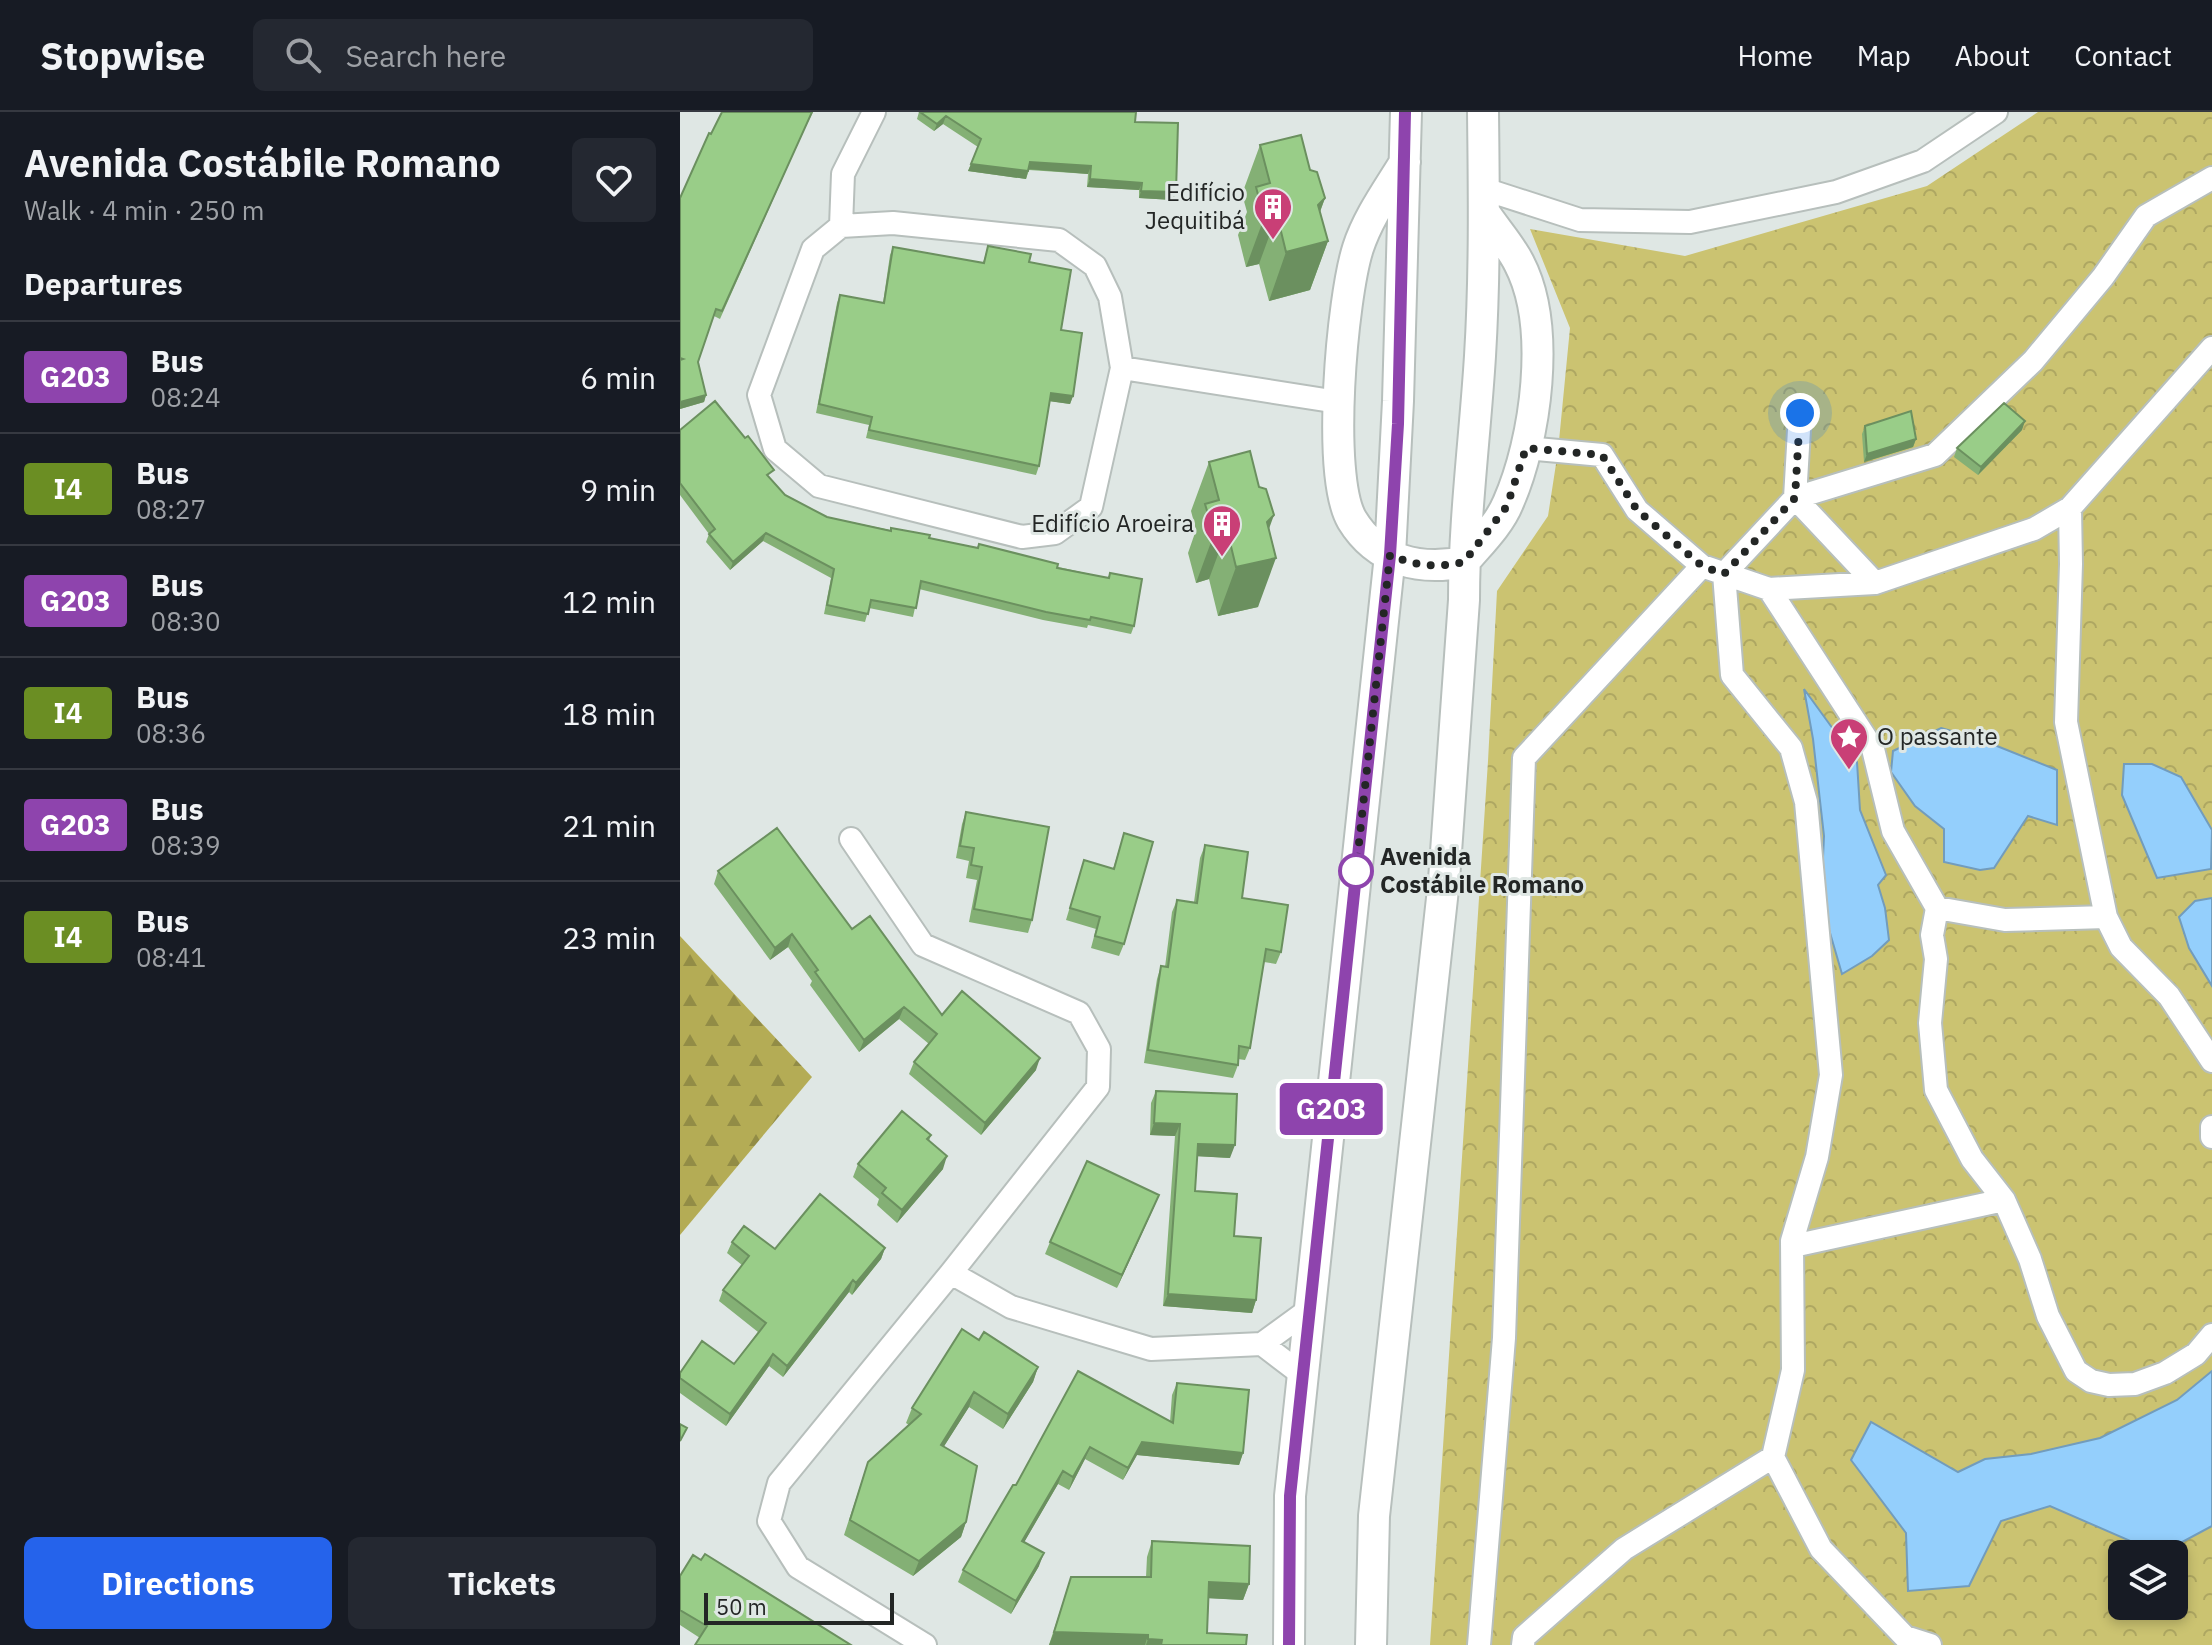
<!DOCTYPE html>
<meta charset="utf-8">
<style>
:root{--surface:#171b24;--page:#242831;--text:#f1f3f6;--muted:#9ea1a6;--line:#363941;--accent:#2563eb}
body{margin:0;font-family:"IBM Plex Sans",sans-serif;background:var(--page);color:var(--text);height:100vh;display:flex;flex-direction:column;font-size:30px;white-space:nowrap}
*{box-sizing:border-box;margin:0}
p{font-size:26px;color:var(--muted)}
.icon{flex:none;width:44px;height:44px;fill:none;stroke:currentColor;stroke-width:2;stroke-linecap:round;stroke-linejoin:round}
.map{position:relative;flex:1;overflow:hidden}
.details{display:flex;flex-direction:column;background:var(--surface);width:680px}
.details>*{flex:none}
.badge{padding:0 16px;border-radius:6px;font-size:28px;line-height:52px}
.buttons{position:absolute;left:1428px;top:1428px;display:grid;gap:16px}
.buttons a{display:grid;place-items:center;width:80px;height:80px;border-radius:12px;background:var(--surface);box-shadow:0 4px 12px #0003;font-size:40px}
.scale{position:absolute;left:24px;bottom:20px;width:190px;box-sizing:border-box;padding-left:8px;border:4px solid #232625;border-top:0;font-size:22px;line-height:28px;white-space:nowrap;color:#232625;-webkit-text-stroke:6px #dfe7e4;paint-order:stroke}
.you{position:absolute;width:40px;height:40px;margin:-20px;border:6px solid #fff;border-radius:50%;background:#1a73e8;box-shadow:0 0 0 12px #1a73e833}
.map>.badge{position:absolute;translate:-50% -50%;box-shadow:0 0 0 4px #fff}
h2{padding:0 24px;font-size:30px;line-height:72px}
.round{display:grid;place-items:center;flex:none;width:84px;height:84px;border-radius:12px;background:var(--page)}
.summary{display:flex;align-items:center;justify-content:space-between;height:136px;padding:0 24px}
h1{font-size:38px;font-weight:700;line-height:60px}
.cta{display:flex;gap:16px;margin-top:auto;padding:16px 24px}
.cta a{flex:1;height:92px;border-radius:12px;background:var(--accent);color:#fff;font-size:32px;font-weight:700;line-height:92px;text-align:center}
.cta a+a{background:var(--page);color:var(--text)}
ul{padding:0;list-style:none}
li{display:flex;align-items:center;gap:24px;height:112px;padding:0 24px;border-top:2px solid var(--line)}
li div{flex:1}
li b{display:block;font-size:30px}
li em{font-style:normal}
li .badge{min-width:88px;font-weight:700;text-align:center}
header{display:flex;align-items:center;gap:48px;box-sizing:border-box;height:112px;padding:0 40px;background:var(--surface);border-bottom:2px solid var(--line)}
header strong{font-size:38px}
nav{display:flex;gap:44px;margin-inline-start:auto;font-size:28px}
.search{width:560px;height:72px;background:var(--page);display:flex;align-items:center;gap:20px;box-sizing:border-box;padding:0 28px;border-radius:12px;color:var(--muted);font-size:30px}
main{display:flex;flex:1;min-height:0}
.map>svg:first-child{display:block}
</style>
<header>
<strong>Stopwise</strong>
<div class="search"><svg class="icon" aria-label="search" viewBox="0 0 24 24"><circle cx="10" cy="10" r="6"/><path d="M15 15l6 6"/></svg>Search here</div>
<nav><a>Home</a><a>Map</a><a>About</a><a>Contact</a></nav>
</header>
<main>
<section class="details">
<div class="summary"><div><h1>Avenida Costábile Romano</h1><p>Walk · 4 min · 250 m</p></div><a class="round"><svg class="icon" aria-label="heart" viewBox="0 0 24 24"><path d="M12 20l-8-8c-3-5 5-10 8-4 3-6 11-1 8 4z"/></svg></a></div>
<h2>Departures</h2>
<ul>
<li><span class="badge" style="background:#8e44ad;color:#fff">G203</span><div><b>Bus</b><p>08:24</p></div><em>6 min</em></li>
<li><span class="badge" style="background:#6b8e23;color:#fff">I4</span><div><b>Bus</b><p>08:27</p></div><em>9 min</em></li>
<li><span class="badge" style="background:#8e44ad;color:#fff">G203</span><div><b>Bus</b><p>08:30</p></div><em>12 min</em></li>
<li><span class="badge" style="background:#6b8e23;color:#fff">I4</span><div><b>Bus</b><p>08:36</p></div><em>18 min</em></li>
<li><span class="badge" style="background:#8e44ad;color:#fff">G203</span><div><b>Bus</b><p>08:39</p></div><em>21 min</em></li>
<li><span class="badge" style="background:#6b8e23;color:#fff">I4</span><div><b>Bus</b><p>08:41</p></div><em>23 min</em></li>
</ul>
<div class="cta"><a>Directions</a><a>Tickets</a></div>
</section>
<div class="map">
<svg width="1532" height="1533" viewBox="0 0 1532 1533">
<defs>
<pattern id="forest-firs" width="22" height="20" patternUnits="userSpaceOnUse" patternTransform="scale(2)"><rect width="22" height="20" fill="#b4ac55"/><path d="M5 1l3.5 6h-7zM16 11l3.5 6h-7z" fill="#928c46"/></pattern>
<pattern id="park-crowns" width="20" height="18" patternUnits="userSpaceOnUse" patternTransform="scale(2)"><rect width="20" height="18" fill="#cbc371"/><path d="M2 6a3 3 0 1 1 6 0M12 15a3 3 0 1 1 6 0" fill="none" stroke="#aea762"/></pattern>
</defs>
<rect width="100%" height="100%" fill="#dfe7e4"/>
<!-- forest -->
<path fill="url(#forest-firs)" d="M0,824l132,141 -132,158z"/>
<!-- park -->
<path fill="url(#park-crowns)" fill-rule="evenodd" d="M1358,0h174v1533h-782l58,-884 9,-170 51,-75 10,-65 12,-123 -40,-99 155,27 242,-70zM1442,1442h52v52h-52z"/>
<!-- water -->
<path fill="#94cffc" stroke="#729cbc" stroke-width="2" d="M1124,577l53,73 3,48 26,65 -8,10 7,23 4,32 -17,16 -30,18 -21,-72 3,-66 -11,-97z
M1261,616l41,12 75,30v55l-29,-9 -34,52 -14,2 -36,-8v-33l-29,-23 -24,-34 2,-21z
M1444,652h28l29,13 31,53 -1,39 -54,9 -35,-83z
M1532,786v88l-23,-38 -10,-31 16,-16z
M1532,1259v155l-52,28 -110,-48 -49,15 -32,65 -61,5 -2,-58 -55,-73 20,-38 87,50 27,-13 46,-5 69,-16 77,-38z"/>
<g fill="none" stroke-linecap="round" stroke-linejoin="round">
<!-- street casing -->
<g stroke="#b7bfbc" stroke-width="26">
<path id="street" d="M804,77l96,31 110,2 146,-30 87,-31 73,-49
M213,111l166,17 36,26 15,31 12,71 -31,139 -36,26 -33,4 -203,-51 -44,-37 -16,-54 54,-146 28,-23z
M161,114l2,-52 31,-62
M442,256l216,34
M1120,301l-5,85 80,85
M846,336l76,7 35,55 65,56 67,23
M1390,396l142,-160
M171,727l72,106 156,68 20,36 -1,38 -147,186 -172,210 -10,38 29,46 127,78
M1257,796l-44,-77 -20,-82 -104,-160 106,-6 159,-54 36,-21 1,56 -5,158 40,195
M1532,949l-43,-65 -48,-49 -15,-30 -101,3 -68,-12 -5,27 4,24 -6,64 6,67 36,69 32,41 26,59 18,57 28,55 15,10 18,4 26,-1 30,-11 31,-19 16,-19
M1532,1015v10
M1113,1134l211,-46
M271,1161l60,34 140,42 111,-5 48,-35
M582,1232l42,32
M799,1533l25,-307 20,-580 178,-192
M843,1533l1,-8 100,-88 149,-92
M1250,1533l-25,-8 -84,-88 -48,-92 20,-87 -1,-129 25,-84 14,-82 -25,-273 -15,-54 -59,-73 -8,-101 71,-76 140,-43 98,-94 70,-84 43,-61 66,-38"/>
</g>
<!-- secondary casing -->
<g stroke="#b7bfbc" stroke-width="34">
<path id="secondary" d="M725,50c-17,28 -37,55 -47,86 -16,50 -32,228 -6,272 25,41 68,51 112,42 15,-18 35,-37 44,-59 28,-63 44,-177 11,-240 -9,-18 -24,-34 -35,-51
M609,1533l1,-149 100,-941 8,-154 8,-289
M691,1533l3,-129 70,-636 20,-280c0,-81 11,-163 16,-244 5,-81 4,-163 3,-244"/>
</g>
<!-- street -->
<use href="#street" stroke="#fff" stroke-width="22"/>
<!-- secondary -->
<use href="#secondary" stroke="#fff" stroke-width="30"/>
</g>
<!-- wall -->
<path fill="#84b075" d="M42,0h91l-9,18 -84,189 -6,-3 -16,46 8,33 -2,7 -24,7v-211z
M239,0h217l-1,10 41,70 -3,8 -34,-2v-8l-52,-3 1,-13 -59,-4 -3,9 -58,-8 10,-24 -35,-23 -9,7 -17,-12z
M580,33l50,25 15,28 -5,14 8,29 -18,49 -41,11 -10,-37 -13,3 -8,-32 9,-23 -5,-18z
M308,134l41,16 32,68 12,66 -3,8 -20,-3 -11,65 -3,9 -170,-37 3,-13 -53,-12 21,-110 3,-8 43,8 7,-48 3,-8 90,16z
M1185,314l51,13 -3,8 -49,15 -2,-28z
M0,318l91,49 14,16 42,22 102,21 179,40 2,-5 24,53 -3,8 -43,-9 -1,3 -44,-8 -124,-31 -6,28 -44,-9 -4,14 -41,-8 7,-36 -68,-37 -33,29 -24,-28 3,-8 -29,-39z
M1342,318l-44,45 -24,-18 3,-9z
M529,350l60,67 -11,78 -40,9 -9,-37 -13,4 -8,-30 8,-23 -5,-19z
M286,700l66,108 -4,13 -59,-11 8,-42 -11,-2 3,-17 -13,-3 6,-34z
M444,721v111l-5,12 -28,-8 5,-19 -30,-9 18,-60 29,9z
M525,733l37,53 39,54 -5,12 -12,-2 -14,86 -5,12 -7,-1v6l-5,13 -89,-15 13,-84 4,-13 4,1 7,-55 5,-12 17,2 6,-44z
M38,759l134,58 90,86 94,55 -55,65 -72,-61 5,-12 15,-18 -30,-25 -40,33 -49,-67 2,-4 -24,-34 -18,13 -56,-76z
M476,979l74,67 -33,-2 -2,35 39,45 22,64 -4,13 -89,-7 12,-170 -25,-1 1,-32z
M251,1023l-2,6 14,28 -46,54 -20,-18 2,-6 -26,-22 5,-13z
M474,1095l-37,81 -72,-34 5,-12z
M52,1130l43,7 110,-1 -4,11 -29,36 -3,-3 -66,85 -14,-11 -43,60 -46,-33v-20l54,-9 24,-32 -39,-31 4,-11 19,-25 -15,-12z
M299,1228l59,27 -5,15 -30,47 -34,-22 -25,39 22,76 -5,15 -48,39 -69,-41 19,-58 46,-52 -3,-2 6,-15z
M398,1259l92,51 2,-27 5,-12 66,70 -4,12 -102,-10 -14,25 -38,-21 -16,31 -11,-6 -34,58 15,24 -28,48 -53,-32 5,-12 53,-85z
M472,1429l97,43 -6,16 -34,-2 -2,35 39,12h-197l22,-68h75l1,-20z
M0,1464l171,69 -151,-7 -20,-13z"/>
<!-- shaded-wall -->
<path fill="#6b905f" d="M266,4l-3,8 -9,7 3,-7z
M350,50l61,4 -3,8 -61,-5z
M291,52l57,7 -2,8 -58,-8z
M410,67l52,4 -3,7 -52,-3z
M461,79l35,1 -3,8 -34,-2z
M645,86l-18,48 21,-5 -18,49 -41,11 17,-49 32,-47z
M597,103l-18,49 -13,3 18,-49z
M371,281l22,3 -3,8 -22,-3z
M26,283l-2,7 -24,7v-7z
M1345,309l-3,9 -44,45 3,-8z
M1236,327l-3,8 -49,15 3,-8z
M594,403l-17,47 19,-4 -18,49 -40,9 18,-49 31,-45z
M547,418l-18,49 -13,4 18,-49z
M86,421l-3,8 -33,29 3,-8z
M112,822l-4,13 -18,13 5,-12z
M224,895l-5,12 -40,33 5,-12z
M360,946l-4,12 -55,65 4,-12z
M474,1011l26,1 -5,12 -25,-1z
M518,1032l37,1 -5,13 -37,-2z
M267,1044l-4,13 -46,54 5,-13z
M479,1083l-5,12 -37,81 5,-13z
M205,1136l-4,11 -29,36 4,-12z
M173,1168l-4,12 -66,85 4,-11z
M488,1182l88,6 -4,13 -89,-7z
M93,1242l-4,12 -43,60 4,-12z
M358,1255l-5,15 -30,47 5,-15z
M294,1280l-5,15 -33,52 5,-14z
M462,1330l101,11 -4,12 -102,-10 -14,25 5,-12z
M410,1335l-5,12 -16,31 4,-13z
M383,1359l-5,13 -40,69 4,-12z
M286,1410l-5,15 -48,39 6,-15z
M364,1441l-5,13 -28,48 5,-13z
M529,1470l40,2 -6,16 -39,-2z
M374,1520l94,3 -3,10h-96z
M468,1527l14,1 -2,5h-14z"/>
<!-- building -->
<path fill="#99cd88" stroke="#6b905f" stroke-width="2" d="M42,0h90l-90,199 -6,-2 -18,53 8,33 -26,7v-42l3,-1 -3,-1v-160l29,-65 2,1z
M240,0h216l-1,10 43,1 -2,69 -35,-1 1,-8 -52,-4 1,-13 -61,-4 -2,9 -57,-7 10,-25 -35,-23 -9,8z
M621,23l9,35 7,2 8,26 -7,7 10,36 -42,11 -9,-37 -13,3 -8,-31 14,-4 -10,-38z
M308,134l43,8 -2,8 42,8 -10,60 21,3 -9,63 -22,-3 -12,73 -170,-36 3,-13 -53,-13 21,-109 44,8 9,-56 91,16z
M35,289l30,37 3,-2 26,34 -7,5 18,20 42,22 64,14v-3l39,7 -1,3 49,10 1,-4 79,20 -1,4 52,10 1,-5 32,6 -8,47 -43,-9 -1,3 -44,-8 -125,-31 -5,27 -45,-8 -3,14 -41,-9 7,-36 -68,-36 -33,29 -24,-28 6,-5 -35,-46v-53z
M1324,291l21,18 -44,46 -24,-19z
M1231,299l5,28 -49,15 -2,-28z
M570,339l9,36 7,2 8,26 -7,7 9,36 -40,9 -9,-37 -13,4 -9,-30 14,-4 -10,-38z
M286,700l83,15 -17,93 -58,-11 8,-42 -11,-2 3,-17 -14,-2z
M97,716l75,101 18,-13 72,99 20,-24 78,67 -55,65 -71,-61 23,-28 -33,-27 -40,33 -49,-68 3,-2 -26,-36 -17,14 -57,-77z
M444,721l29,9 -29,102 -29,-8 5,-19 -30,-9 14,-48 30,9z
M525,733l43,7 -6,46 46,7 -7,47 -15,-3 -16,99 -11,-2 -1,19 -90,-15 13,-84 7,1 9,-67 20,3z
M476,979l81,3 -2,51 -37,-1 -3,47 42,3 -3,42 27,2 -5,62 -88,-6 12,-170 -26,-1z
M222,999l29,24 -4,4 20,17 -45,54 -20,-17 4,-5 -28,-24z
M407,1049l72,34 -37,80 -72,-33z
M140,1082l65,54 -29,35 -3,-3 -66,86 -14,-12 -43,60 -50,-36v-5l22,-32 32,23 32,-41 -43,-33 26,-34 -17,-14 12,-16 31,23z
M282,1217l17,11 5,-8 54,35 -30,47 -34,-22 -33,53 36,21 -11,56 -47,39 -69,-41 18,-58 53,-48 -9,-6z
M398,1259l95,52 4,-40 72,7 -6,63 -101,-11 -14,26 -38,-21 -17,30 -10,-6 -41,70 22,12 -28,48 -53,-31 50,-85h3z
M0,1312l7,4 -7,13z
M472,1429l98,5 -1,38 -40,-2 -2,51 40,2 -1,10h-85l1,-5 -14,-1v-4l-94,-3 17,-55h80z
M25,1442l146,91h-156l12,-19 -27,-16v-34l13,-21 8,5z"/>
<g fill="none" stroke-linecap="round" stroke-linejoin="round">
<!-- line casing -->
<g stroke="#fff" stroke-width="18">
<path id="line" d="M609,1533l1,-149 100,-941 8,-131 7,-312"/>
</g>
<!-- line -->
<use href="#line" stroke="#8e44ad" stroke-width="12"/>
<!-- walk -->
<path stroke="#232625" stroke-width="8" stroke-dasharray="0 14.4" d="M676,759l34,-316c26,11 46,13 74,7l43,-56 19,-58 76,7 35,55 65,56 22,8 71,-76 5,-85"/>
</g>
<!-- icons -->
<defs>
<g id="building-pin" transform="scale(2)"><path d="M0 17L-7.5 6A9.5 9.5 0 1 1 7.5 6Z" fill="#c93f76" stroke="#dfe7e4"/><path d="M-4-6H4V6H1V3H-1V6H-4ZM-2.5-4.3h1.7v1.8h-1.7ZM.8-4.3h1.7v1.8H.8ZM-2.5-1h1.7V.8h-1.7ZM.8-1h1.7V.8H.8Z" fill="#fff"/></g>
<g id="sight-pin" transform="scale(2)"><path d="M0 17L-7.5 6A9.5 9.5 0 1 1 7.5 6Z" fill="#c93f76" stroke="#dfe7e4"/><path d="M0-6L1.8-2.2L6-1.7L2.9 1.2L3.7 5.4L0 3.3L-3.7 5.4L-2.9 1.2L-6-1.7L-1.8-2.2Z" fill="#fff"/></g>
</defs>
<g fill-rule="evenodd">
<use href="#building-pin" x="593" y="95"/>
<use href="#building-pin" x="542" y="412"/>
<use href="#sight-pin" x="1169" y="625"/>
</g>
<!-- markers -->
<circle fill="#fff" stroke="#8e44ad" stroke-width="4" cx="676" cy="759" r="16"/>
<g text-anchor="middle" stroke-width="6" stroke-linejoin="round" paint-order="stroke">
<!-- poi labels -->
<g font-size="24" fill="#232625" stroke="#dfe7e4" text-anchor="end">
<text x="565" y="89">Edifício<tspan x="565" dy="28">Jequitibá</tspan></text>
<text x="514" y="420">Edifício Aroeira</text>
<text x="1197" y="633" text-anchor="start">O passante</text>
</g>
<!-- stop labels -->
<g font-size="24" font-weight="bold" fill="#232625" stroke="#dfe7e4" text-anchor="start">
<text x="700" y="753">Avenida<tspan x="700" dy="28">Costábile Romano</tspan></text>
</g>
</g>
</svg>
<div class="buttons">
<a><svg class="icon" aria-label="layers" viewBox="0 0 24 24"><path d="M12 4l9 5-9 5-9-5zM3 14l9 5 9-5"/></svg></a>
</div>
<div class="scale">50 m</div>
<div class="you" style="left:1120px;top:301px"></div>
<b class="badge" style="left:651px;top:997px;background:#8e44ad;color:#fff">G203</b>
</div>
</main>
